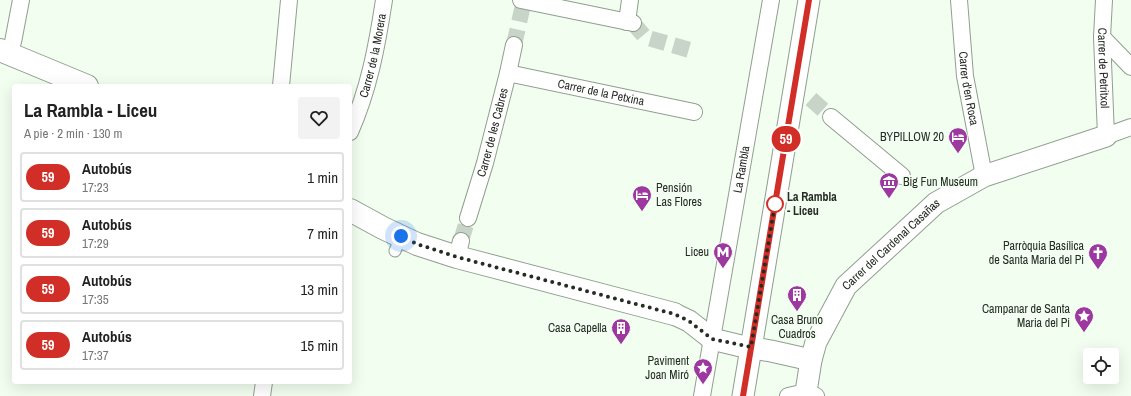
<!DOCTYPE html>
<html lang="es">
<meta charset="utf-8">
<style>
:root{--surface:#fff;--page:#f2f2f2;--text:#222;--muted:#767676;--line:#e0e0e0}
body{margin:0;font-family:"Archivo Narrow",sans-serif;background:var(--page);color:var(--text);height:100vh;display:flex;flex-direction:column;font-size:15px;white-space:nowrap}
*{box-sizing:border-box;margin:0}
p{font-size:13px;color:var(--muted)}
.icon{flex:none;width:22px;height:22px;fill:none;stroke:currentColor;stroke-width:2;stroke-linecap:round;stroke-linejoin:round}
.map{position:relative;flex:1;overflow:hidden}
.panel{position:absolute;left:12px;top:84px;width:340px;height:300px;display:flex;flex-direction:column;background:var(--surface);border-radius:4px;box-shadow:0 4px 16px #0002}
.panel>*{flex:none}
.badge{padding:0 8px;border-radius:13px;font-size:14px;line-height:26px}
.controls{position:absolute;left:1083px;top:348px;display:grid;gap:8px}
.controls a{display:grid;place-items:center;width:36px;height:36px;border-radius:4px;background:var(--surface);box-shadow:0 4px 16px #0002;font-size:20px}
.you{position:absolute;width:20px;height:20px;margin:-10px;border:3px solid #fff;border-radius:50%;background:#1a73e8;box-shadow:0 0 0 6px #1a73e833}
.map>.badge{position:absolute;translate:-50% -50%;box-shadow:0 0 0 2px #fff}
.round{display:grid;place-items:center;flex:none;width:42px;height:42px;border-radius:4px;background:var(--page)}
.summary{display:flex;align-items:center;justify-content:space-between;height:68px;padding:0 12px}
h1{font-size:19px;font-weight:700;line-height:30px}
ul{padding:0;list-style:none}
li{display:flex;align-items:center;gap:12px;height:50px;margin:0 8px 6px;padding:0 4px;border:2px solid var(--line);border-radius:4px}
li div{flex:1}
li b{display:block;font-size:15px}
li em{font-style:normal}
li .badge{min-width:44px;font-weight:700;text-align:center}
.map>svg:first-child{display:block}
</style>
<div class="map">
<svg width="1131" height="396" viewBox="0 0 1131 396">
<rect width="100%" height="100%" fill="#f1fef0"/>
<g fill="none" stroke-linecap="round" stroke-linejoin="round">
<!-- pedestrian-tunnel -->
<path stroke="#c8d4c7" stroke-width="16" stroke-dasharray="16 8" stroke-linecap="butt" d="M633,23l12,14 48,14
M514,45l9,-40
M811,99l20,18
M461,241l7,-23"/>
<!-- service casing -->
<g stroke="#909f8e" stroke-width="13">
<path id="service" d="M395,251l6,-15"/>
</g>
<!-- pedestrian casing -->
<g stroke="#909f8e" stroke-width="18">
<g id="pedestrian">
<path d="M521,0l112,23"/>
<path id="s1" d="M959,0l6,76 19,100"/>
<path id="s2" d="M1104,0l-2,37 4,99 25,-9"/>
<path d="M627,22l3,-22"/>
<path d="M1102,37l29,30"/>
<path d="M13,42l8,-42"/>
<path id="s3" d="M508,73l186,39"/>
<path d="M281,86l8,-86"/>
<path d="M831,117l71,59"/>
<path id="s4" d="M350,132c19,-43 27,-86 34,-132"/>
<path id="s5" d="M468,218l17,-55 23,-90 6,-28"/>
<path d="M457,257l4,-16"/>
<path d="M262,396l2,-14"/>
<path id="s6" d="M702,396l69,-396"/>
<path d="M788,396l18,-4 10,4"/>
</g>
</g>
<!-- minor casing -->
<g stroke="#909f8e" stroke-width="23">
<g id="minor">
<path d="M674,314l15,7 23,18 29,7 30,5 40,9"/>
<path id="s7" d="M806,392l5,-32 5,-18 30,-56 90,-83 48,-27 122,-40"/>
<path d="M743,396l66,-396"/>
</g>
</g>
<!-- tertiary casing -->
<g stroke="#909f8e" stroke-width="24">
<path id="tertiary" d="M0,50l87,36
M350,210l33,18 34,16 40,13 217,57"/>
</g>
<!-- service -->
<use href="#service" stroke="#fff" stroke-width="11"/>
<!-- pedestrian -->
<use href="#pedestrian" stroke="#fff" stroke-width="16"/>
<!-- minor -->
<use href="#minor" stroke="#fff" stroke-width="21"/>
<!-- tertiary -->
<use href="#tertiary" stroke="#fff" stroke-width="22"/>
</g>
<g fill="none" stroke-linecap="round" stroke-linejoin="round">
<!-- line casing -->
<g stroke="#fff" stroke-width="9">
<path id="line" d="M743,396l66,-396"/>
</g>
<!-- line -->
<use href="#line" stroke="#d02e26" stroke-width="6"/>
<!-- walk -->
<path stroke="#262c25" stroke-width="4" stroke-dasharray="0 7.2" d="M401,236l16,8 40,13 217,57 15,7 23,18 39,8 24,-143"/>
</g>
<!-- icons -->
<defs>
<g id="hotel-pin" transform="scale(1)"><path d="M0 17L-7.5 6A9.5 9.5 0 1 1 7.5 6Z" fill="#9c389f" stroke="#f1fef0"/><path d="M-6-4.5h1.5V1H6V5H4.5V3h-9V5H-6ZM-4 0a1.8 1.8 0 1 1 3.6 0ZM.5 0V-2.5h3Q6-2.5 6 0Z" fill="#fff"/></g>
<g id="museum-pin" transform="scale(1)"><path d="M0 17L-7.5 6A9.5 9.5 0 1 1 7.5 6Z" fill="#9c389f" stroke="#f1fef0"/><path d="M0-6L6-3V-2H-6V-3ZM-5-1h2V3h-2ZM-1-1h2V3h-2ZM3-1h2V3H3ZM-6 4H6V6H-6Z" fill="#fff"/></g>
<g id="metro-pin" transform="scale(1)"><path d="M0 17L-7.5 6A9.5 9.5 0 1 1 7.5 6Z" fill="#9c389f" stroke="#f1fef0"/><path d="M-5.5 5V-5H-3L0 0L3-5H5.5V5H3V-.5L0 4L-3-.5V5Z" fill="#fff"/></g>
<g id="church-pin" transform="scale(1)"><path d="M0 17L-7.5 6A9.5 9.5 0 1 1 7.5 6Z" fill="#9c389f" stroke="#f1fef0"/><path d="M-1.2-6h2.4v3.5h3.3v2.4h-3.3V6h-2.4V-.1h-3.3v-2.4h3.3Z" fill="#fff"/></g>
<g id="building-pin" transform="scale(1)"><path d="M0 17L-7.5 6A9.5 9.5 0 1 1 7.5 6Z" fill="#9c389f" stroke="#f1fef0"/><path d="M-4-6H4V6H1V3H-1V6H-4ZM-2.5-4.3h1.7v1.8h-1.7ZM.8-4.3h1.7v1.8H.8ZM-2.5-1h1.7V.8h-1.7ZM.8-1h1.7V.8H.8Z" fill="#fff"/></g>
<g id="sight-pin" transform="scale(1)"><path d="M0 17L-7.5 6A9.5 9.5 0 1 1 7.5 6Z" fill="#9c389f" stroke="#f1fef0"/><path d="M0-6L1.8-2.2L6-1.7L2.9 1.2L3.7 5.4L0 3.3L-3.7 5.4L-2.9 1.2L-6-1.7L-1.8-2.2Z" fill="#fff"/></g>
</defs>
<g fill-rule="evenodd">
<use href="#hotel-pin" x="958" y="137"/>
<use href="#museum-pin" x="889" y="182"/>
<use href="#hotel-pin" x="642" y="195"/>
<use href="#metro-pin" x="723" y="252"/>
<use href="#church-pin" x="1098" y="253"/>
<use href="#building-pin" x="797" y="295"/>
<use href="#sight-pin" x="1084" y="316"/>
<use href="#building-pin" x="621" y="328"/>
<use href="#sight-pin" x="703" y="368"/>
</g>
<!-- markers -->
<circle fill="#fff" stroke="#d02e26" stroke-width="2" cx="775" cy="204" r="8"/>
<g text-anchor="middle" stroke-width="4" stroke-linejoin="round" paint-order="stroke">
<!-- street labels -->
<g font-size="12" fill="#262c25" stroke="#f1fef0">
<text dy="4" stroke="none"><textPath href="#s4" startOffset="80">Carrer de la Morera</textPath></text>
<text dy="4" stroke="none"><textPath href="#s2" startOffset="68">Carrer de Petritxol</textPath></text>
<text dy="4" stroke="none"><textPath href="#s1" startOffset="89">Carrer d'en Roca</textPath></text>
<text dy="4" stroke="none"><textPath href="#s3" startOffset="95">Carrer de la Petxina</textPath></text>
<text dy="4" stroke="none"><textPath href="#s5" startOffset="89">Carrer de les Cabres</textPath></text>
<text dy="4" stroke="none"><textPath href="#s6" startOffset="230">La Rambla</textPath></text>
<text dy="4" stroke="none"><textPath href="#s7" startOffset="176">Carrer del Cardenal Casañas</textPath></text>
</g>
<!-- poi labels -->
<g font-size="12" fill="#262c25" stroke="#f1fef0" text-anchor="end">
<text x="944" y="141">BYPILLOW 20</text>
<text x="903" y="186" text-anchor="start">Big Fun Museum</text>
<text x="656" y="192" text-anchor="start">Pensión<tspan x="656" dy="14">Las Flores</tspan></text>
<text x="1084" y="250">Parròquia Basílica<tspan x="1084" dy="14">de Santa Maria del Pi</tspan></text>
<text x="709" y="256">Liceu</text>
<text x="1070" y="313">Campanar de Santa<tspan x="1070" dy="14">Maria del Pi</tspan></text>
<text x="797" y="324" text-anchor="middle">Casa Bruno<tspan x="797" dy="14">Cuadros</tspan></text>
<text x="607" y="332">Casa Capella</text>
<text x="689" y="365">Paviment<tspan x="689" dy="14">Joan Miró</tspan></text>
</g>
<!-- stop labels -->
<g font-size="12" font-weight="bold" fill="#262c25" stroke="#f1fef0" text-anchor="start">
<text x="787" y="201">La Rambla<tspan x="787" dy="14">- Liceu</tspan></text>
</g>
</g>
</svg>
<div class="controls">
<a><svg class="icon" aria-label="locate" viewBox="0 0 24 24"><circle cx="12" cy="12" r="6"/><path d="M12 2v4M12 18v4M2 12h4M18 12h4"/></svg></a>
</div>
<div class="you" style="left:401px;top:236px"></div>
<b class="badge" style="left:786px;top:139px;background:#d02e26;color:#fff">59</b>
<section class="panel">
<div class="summary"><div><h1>La Rambla - Liceu</h1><p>A pie · 2 min · 130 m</p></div><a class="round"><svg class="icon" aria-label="heart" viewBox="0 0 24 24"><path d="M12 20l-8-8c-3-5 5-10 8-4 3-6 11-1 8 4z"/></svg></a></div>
<ul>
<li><span class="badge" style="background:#d02e26;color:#fff">59</span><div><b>Autobús</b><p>17:23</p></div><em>1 min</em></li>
<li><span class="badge" style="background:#d02e26;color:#fff">59</span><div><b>Autobús</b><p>17:29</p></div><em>7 min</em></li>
<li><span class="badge" style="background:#d02e26;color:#fff">59</span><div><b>Autobús</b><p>17:35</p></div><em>13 min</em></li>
<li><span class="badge" style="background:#d02e26;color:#fff">59</span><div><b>Autobús</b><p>17:37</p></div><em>15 min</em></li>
</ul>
</section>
</div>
